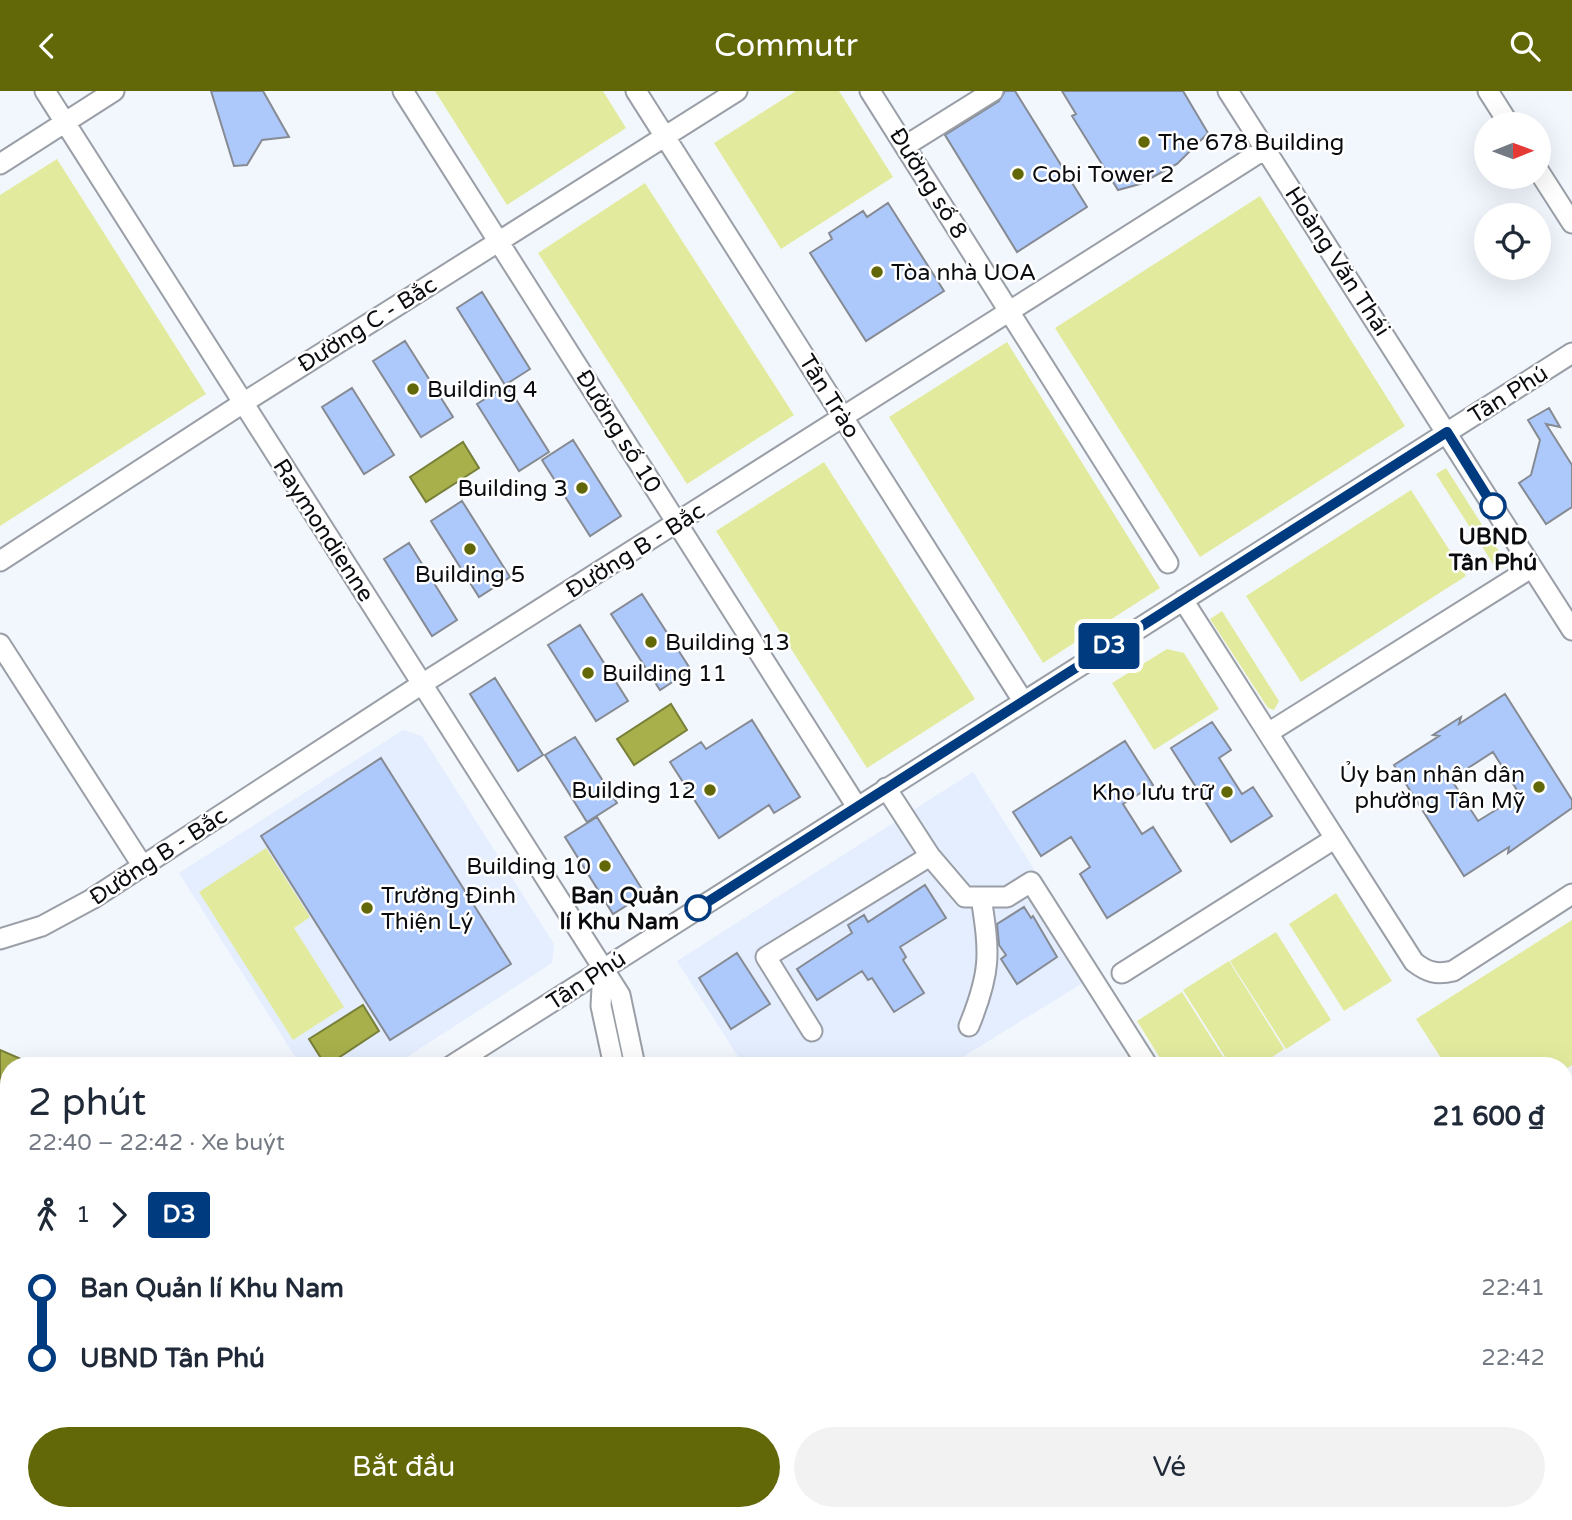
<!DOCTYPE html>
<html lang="vi">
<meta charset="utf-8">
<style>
:root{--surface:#fff;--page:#f2f2f3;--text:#1f2937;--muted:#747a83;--accent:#626808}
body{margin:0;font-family:"Varela Round",sans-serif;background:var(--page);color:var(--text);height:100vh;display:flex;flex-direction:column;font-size:26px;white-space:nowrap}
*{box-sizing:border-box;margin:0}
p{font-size:23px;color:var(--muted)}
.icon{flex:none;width:38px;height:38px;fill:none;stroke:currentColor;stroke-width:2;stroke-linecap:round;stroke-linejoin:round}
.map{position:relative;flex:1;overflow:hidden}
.details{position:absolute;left:0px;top:966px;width:1573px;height:464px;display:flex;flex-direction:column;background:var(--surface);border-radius:28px 28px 0 0;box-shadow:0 7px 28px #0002}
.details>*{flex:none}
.badge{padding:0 14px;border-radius:5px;font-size:24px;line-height:46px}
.needle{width:46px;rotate:89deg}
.tools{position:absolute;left:1474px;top:21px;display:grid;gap:14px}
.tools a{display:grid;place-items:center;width:77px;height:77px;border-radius:50%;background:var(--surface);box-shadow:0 7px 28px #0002;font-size:35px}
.map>.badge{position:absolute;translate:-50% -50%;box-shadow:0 0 0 4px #fff}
.legs{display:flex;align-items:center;gap:10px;height:77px;padding:0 28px;font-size:23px}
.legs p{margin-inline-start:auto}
.headline{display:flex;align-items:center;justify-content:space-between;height:119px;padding:0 28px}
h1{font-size:38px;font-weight:600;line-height:52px}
.button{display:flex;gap:14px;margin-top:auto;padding:14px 28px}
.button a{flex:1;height:80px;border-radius:42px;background:var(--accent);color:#fff;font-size:28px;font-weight:600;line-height:80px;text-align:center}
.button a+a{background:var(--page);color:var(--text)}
ul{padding:0 28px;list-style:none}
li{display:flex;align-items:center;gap:24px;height:70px;font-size:26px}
li i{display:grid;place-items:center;width:10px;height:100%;margin:0 9px;background:currentColor}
li i::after{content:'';width:18px;height:18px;margin:-9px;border:5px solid;border-radius:50%;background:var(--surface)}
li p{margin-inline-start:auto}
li:first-child i{background:linear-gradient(#0000 50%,currentColor 0)}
li:last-child i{background:linear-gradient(currentColor 50%,#0000 0)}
header{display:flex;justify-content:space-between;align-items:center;height:91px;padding:0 28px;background:var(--accent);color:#fff;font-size:32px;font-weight:600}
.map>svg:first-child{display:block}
</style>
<header><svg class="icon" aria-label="back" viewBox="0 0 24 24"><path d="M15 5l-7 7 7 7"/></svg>Commutr<svg class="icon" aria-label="search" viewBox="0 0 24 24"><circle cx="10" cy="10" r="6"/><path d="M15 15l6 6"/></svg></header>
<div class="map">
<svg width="1572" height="1429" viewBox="0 0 1572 1429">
<rect width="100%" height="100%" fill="#f2f7fe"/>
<!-- built -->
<path fill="#e5eefe" d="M403,639l19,6 132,208 -2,19 -159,103h-92l-122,-193z
M973,681l126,201 -151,93h-204l-67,-105z"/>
<!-- green -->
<path fill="#e2eb9d" d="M435,0h168l23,37 -119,77z
M796,0h43l54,86 -112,72 -67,-106z
M57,68l149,235 -206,132v-331z
M645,92l149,232 -107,69 -149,-231z
M1260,105l145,230 -205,131 -145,-229z
M1007,251l153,246 -117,75 -154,-246z
M824,371l151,237 -108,69 -151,-237z
M1446,377l59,93v5l-5,3 -5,-2 -59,-93z
M1411,399l55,86 -165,106 -55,-86z
M1222,520l57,90 -5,9 -6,-2 -58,-89z
M1167,558l17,4 35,56 -65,41 -42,-67z
M266,757l44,69 -16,11 50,79 -51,33 -94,-148z
M1336,802l56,88 -48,30 -55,-87z
M1572,829v145l-7,5 -1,-4h-118l-30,-47z
M1276,841l55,88 -45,29 -56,-88z
M1229,870l55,88 -25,17h-28l-48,-76z
M1182,901l47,74h-64l-28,-45z"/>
<!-- water -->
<path fill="#a7b04a" stroke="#787f38" stroke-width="2" d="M463,351l16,26 -53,34 -16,-25z
M671,613l16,26 -53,35 -17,-26z
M363,914l16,26 -53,35 -17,-27z
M0,959l37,16h-28v129l-9,-2z
M1572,1030v157l-7,5 -1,-159z"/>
<!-- building -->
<path fill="#adc9fb" stroke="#868a93" stroke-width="2" fill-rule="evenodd" d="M211,0h52l26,46 -27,3 -15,25 -13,1z
M1005,0h10l72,116 -70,45 -72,-117 54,-34z
M1062,0h121l25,42 -31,31 -37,20 -22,6 -46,-74 4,-2z
M888,112l56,88 -78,50 -56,-88 22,-14 -3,-6 34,-22 4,6z
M482,201l48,77 -25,16 -48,-77z
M405,250l48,76 -32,20 -48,-76z
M507,294l42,67 -30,19 -42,-67z
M352,297l42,67 -30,19 -42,-67z
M1549,317l11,19 -14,-3 26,41v42l-26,17 -27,-41 12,-8 9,-35 -12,-20z
M573,349l48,76 -31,20 -48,-76z
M462,410l48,76 -31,20 -48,-76z
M409,452l48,77 -25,16 -48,-77z
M642,503l49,76 -31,20 -49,-76z
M580,534l48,76 -32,20 -48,-76z
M495,587l48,77 -25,16 -48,-77z
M1505,603l67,106v8l-64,45 1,-6 -45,29 -70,-111 45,-29 -6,-1 28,-18 -2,7zM1493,661l27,43 -42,26 -27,-42z
M752,629l48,77 -26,16 -5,-8 -50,33 -49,-76 31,-20 5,7z
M1212,631l19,28 -12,8 23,36 11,-7 19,29 -41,26 -60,-94z
M575,646l42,66 -30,19 -42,-67z
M1125,650l28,44 -30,19 19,30 11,-7 28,44 -74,47 -27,-44 10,-7 -19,-30 -30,19 -28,-44z
M381,667l130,206 -121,76 -129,-204z
M597,726l48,77 -32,20 -48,-77z
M925,794l21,33 -46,29 6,10 -3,3 21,33 -30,19 -22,-34 -4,2 -6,-9 -45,29 -20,-31 55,-36 -4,-8 16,-10 4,7z
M1024,816l7,11 2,-2 24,41 -40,27 -16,-25 5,-4 -7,-10 -2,-21z
M737,862l33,51 -39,25 -32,-51z"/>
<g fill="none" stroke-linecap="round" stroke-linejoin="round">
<!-- minor casing -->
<g stroke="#9a9fa7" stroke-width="23">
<path id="minor" d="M45,0l575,904 15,71
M403,0l454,716
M636,0l387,610
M870,0l298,472
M1228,0l344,539
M1488,0l21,33
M905,55l88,-55
M0,73l114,-73
M1538,79l34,53
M0,470l243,-158 494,-312
M1183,509l231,362c13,10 22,13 39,9l119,-77
M0,553l142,221
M1268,642l263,-165
M886,697l44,68 35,41h42l24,-15 117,184
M0,848l42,-13 50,-27 330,-215 843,-535
M603,878l-2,37 13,60
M1122,882l212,-134
M969,935c22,-54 21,-72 12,-129
M812,940l-46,-74 164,-101
M451,975l1121,-713
M1564,1204l8,-3
M0,1262l9,-5
M191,1421l3,8
M698,1421l3,8
M747,1421l3,8
M770,1421l3,8
M888,1421l1,8
M1212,1421l10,8
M1467,1421v8
M44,1429l20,-8
M1234,1429h9
M1515,1429l49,-8"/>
</g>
<!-- minor -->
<use href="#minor" stroke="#fff" stroke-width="19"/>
</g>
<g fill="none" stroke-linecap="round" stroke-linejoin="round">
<!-- line-1 casing -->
<g stroke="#fff" stroke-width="16">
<path id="line-1" d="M698,817l749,-476 46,74"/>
</g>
<!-- line-1 -->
<use href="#line-1" stroke="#003b80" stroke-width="10"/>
</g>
<!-- markers -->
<g fill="#626808" stroke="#fff" stroke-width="2.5">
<circle cx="1144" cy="51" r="7"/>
<circle cx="1018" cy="83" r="7"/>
<circle cx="877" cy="181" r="7"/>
<circle cx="413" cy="298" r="7"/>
<circle cx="582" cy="397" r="7"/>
<circle cx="470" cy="458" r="7"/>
<circle cx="651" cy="551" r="7"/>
<circle cx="588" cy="582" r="7"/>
<circle cx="1539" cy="696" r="7"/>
<circle cx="710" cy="699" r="7"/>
<circle cx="1227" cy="701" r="7"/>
<circle cx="605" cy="775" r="7"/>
<circle cx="367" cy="817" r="7"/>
</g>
<g fill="#fff" stroke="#003b80" stroke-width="3.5">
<circle cx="1493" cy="415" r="12"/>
<circle cx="698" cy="817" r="12"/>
</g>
<g text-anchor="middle" stroke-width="5" stroke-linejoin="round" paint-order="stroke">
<!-- poi labels -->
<g font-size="23" fill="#0a0c0f" stroke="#fff" text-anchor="start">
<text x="1158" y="59">The 678 Building</text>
<text x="1032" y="91">Cobi Tower 2</text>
<text x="891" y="189">Tòa nhà UOA</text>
<text x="427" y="306">Building 4</text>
<text x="568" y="405" text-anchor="end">Building 3</text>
<text x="470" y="491" text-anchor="middle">Building 5</text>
<text x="665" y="559">Building 13</text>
<text x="602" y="590">Building 11</text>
<text x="1525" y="691" text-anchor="end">Ủy ban nhân dân<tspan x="1525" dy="26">phường Tân Mỹ</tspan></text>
<text x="696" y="707" text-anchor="end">Building 12</text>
<text x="1213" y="709" text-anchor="end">Kho lưu trữ</text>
<text x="591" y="783" text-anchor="end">Building 10</text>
<text x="381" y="812">Trường Đinh<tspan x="381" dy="26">Thiện Lý</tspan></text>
</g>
<!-- street labels -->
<g font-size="23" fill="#0a0c0f" stroke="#fff">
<text transform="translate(929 92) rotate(58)" y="8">Đường số 8</text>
<text transform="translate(1338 170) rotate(57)" y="8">Hoàng Văn Thái</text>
<text transform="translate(367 233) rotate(-32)" y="8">Đường C - Bắc</text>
<text transform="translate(1508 303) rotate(-32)" y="8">Tân Phú</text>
<text transform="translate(830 305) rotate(58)" y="8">Tân Trào</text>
<text transform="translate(619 340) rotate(58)" y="8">Đường số 10</text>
<text transform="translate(324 439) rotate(57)" y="8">Raymondienne</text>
<text transform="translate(635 459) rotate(-32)" y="8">Đường B - Bắc</text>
<text transform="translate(158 765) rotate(-33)" y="8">Đường B - Bắc</text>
<text transform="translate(586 889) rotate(-33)" y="8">Tân Phú</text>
</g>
<!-- stop labels -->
<g font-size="23" font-weight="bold" fill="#0a0c0f" stroke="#fff">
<text x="1493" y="453">UBND<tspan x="1493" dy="26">Tân Phú</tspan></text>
<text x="679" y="812" text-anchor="end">Ban Quản<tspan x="679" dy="26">lí Khu Nam</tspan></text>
</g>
</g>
</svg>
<div class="tools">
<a><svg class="needle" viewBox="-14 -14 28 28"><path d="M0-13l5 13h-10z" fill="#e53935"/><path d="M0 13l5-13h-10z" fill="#747a83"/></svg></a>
<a><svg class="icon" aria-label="locate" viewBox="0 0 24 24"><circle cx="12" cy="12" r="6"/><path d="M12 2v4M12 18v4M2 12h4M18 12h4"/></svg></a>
</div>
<b class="badge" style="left:1109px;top:555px;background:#003b80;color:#fff">D3</b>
<section class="details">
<div class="headline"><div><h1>2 phút</h1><p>22:40 – 22:42 · Xe buýt</p></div><b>21 600 ₫</b></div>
<div class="legs"><svg class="icon" aria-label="walk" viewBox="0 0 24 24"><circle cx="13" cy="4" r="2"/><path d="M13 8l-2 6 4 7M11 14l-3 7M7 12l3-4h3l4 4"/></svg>1<svg class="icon" aria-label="forward" viewBox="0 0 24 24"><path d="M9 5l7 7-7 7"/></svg><b class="badge" style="background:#003b80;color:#fff">D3</b></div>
<ul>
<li><i style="color:#003b80"></i><b>Ban Quản lí Khu Nam</b><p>22:41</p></li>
<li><i style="color:#003b80"></i><b>UBND Tân Phú</b><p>22:42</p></li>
</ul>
<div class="button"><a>Bắt đầu</a><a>Vé</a></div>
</section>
</div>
